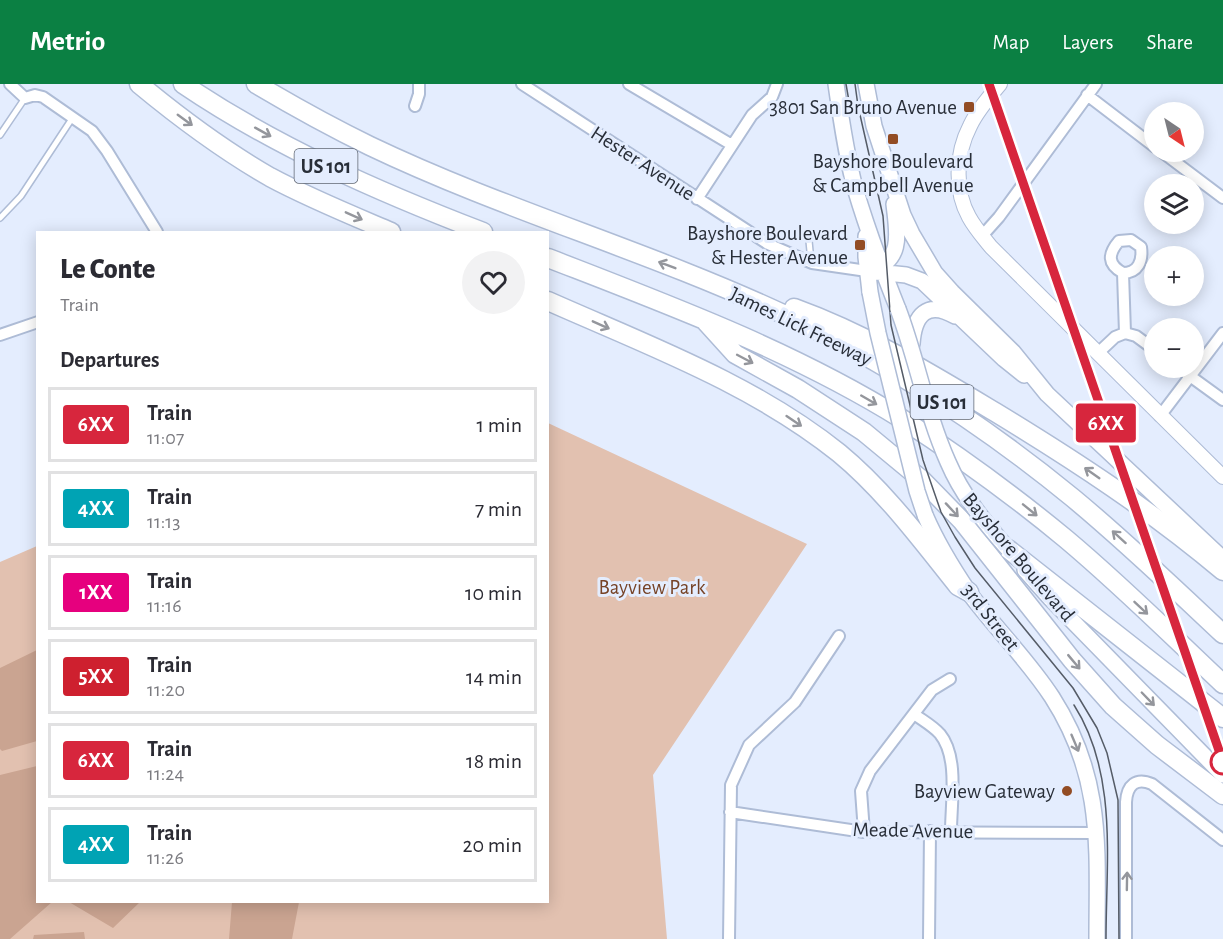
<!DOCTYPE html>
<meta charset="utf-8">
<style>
:root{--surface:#fff;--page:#f2f2f3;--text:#2b2b33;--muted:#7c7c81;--line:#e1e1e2;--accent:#0b8043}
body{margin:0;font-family:"Alegreya Sans",sans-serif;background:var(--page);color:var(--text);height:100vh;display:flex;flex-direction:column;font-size:22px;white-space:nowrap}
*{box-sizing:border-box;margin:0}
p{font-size:20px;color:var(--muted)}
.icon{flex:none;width:33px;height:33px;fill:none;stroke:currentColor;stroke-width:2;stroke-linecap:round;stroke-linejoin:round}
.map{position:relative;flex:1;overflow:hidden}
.panel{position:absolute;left:36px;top:147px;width:513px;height:672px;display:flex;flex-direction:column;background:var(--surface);border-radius:0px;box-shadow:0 3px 15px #0003}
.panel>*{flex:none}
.badge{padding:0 12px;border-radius:4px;font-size:21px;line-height:39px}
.needle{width:39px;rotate:145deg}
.tools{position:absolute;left:1144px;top:18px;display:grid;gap:12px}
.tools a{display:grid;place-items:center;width:60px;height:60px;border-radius:50%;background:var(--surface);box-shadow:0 3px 15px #0003;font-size:30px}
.map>.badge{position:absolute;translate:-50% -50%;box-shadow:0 0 0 3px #fff}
h2{padding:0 24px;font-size:22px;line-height:54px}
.round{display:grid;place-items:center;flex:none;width:63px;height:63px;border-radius:32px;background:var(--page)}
.overview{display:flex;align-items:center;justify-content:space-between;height:102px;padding:0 24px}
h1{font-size:28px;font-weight:800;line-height:45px}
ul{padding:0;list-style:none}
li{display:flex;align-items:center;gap:18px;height:75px;margin:0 12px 9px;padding:0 12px;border:3px solid var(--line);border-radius:0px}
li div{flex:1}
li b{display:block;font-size:22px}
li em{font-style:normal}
li .badge{min-width:66px;font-weight:700;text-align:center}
header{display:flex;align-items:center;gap:36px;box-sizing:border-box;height:84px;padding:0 30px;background:var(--accent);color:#fff}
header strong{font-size:28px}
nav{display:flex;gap:33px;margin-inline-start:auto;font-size:21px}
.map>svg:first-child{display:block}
</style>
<header>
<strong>Metrio</strong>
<nav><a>Map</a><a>Layers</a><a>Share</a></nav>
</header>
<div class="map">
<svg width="1223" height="855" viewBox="0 0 1223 855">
<rect width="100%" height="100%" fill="#e4edfe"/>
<!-- green -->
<path fill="#e2c1b0" d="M548,339l259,121 -154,231 14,164h-667v-377l37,-16 1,356h510z"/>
<!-- forest -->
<path fill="#caa491" d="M37,566v91l-35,10 -2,-2v-81z
M37,682l1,136h14l-42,37h-10v-164z
M69,818h71l-27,26z
M232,818h67l-7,37h-63z
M84,848l1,7h-52l1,-4z"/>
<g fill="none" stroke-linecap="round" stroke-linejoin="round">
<!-- service casing -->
<g stroke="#aebcd6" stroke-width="8">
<path id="service" d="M0,51l25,-37
M0,134l21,-22 52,-79
M809,157l2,20"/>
</g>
<!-- minor casing -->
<g stroke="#aebcd6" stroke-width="14">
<path id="minor" d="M10,0l15,14 10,-3 8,2 49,34 15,20 50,81
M522,0l246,160 44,19 55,8
M629,0l103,61
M1087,11l68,52
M415,22l4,-12v-10
M1162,68l61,46
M697,115l55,-84 20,-18 5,-13
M982,152l17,-19 97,-133
M1123,189c15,0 20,-12 18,-26l-10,-7 -12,1c-11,13 -12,23 4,32l2,60
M0,251l38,-13
M1098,269l17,-16 10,-4 11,3 19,14
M1179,284l44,32
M1160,332l63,-83
M914,630c8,6 19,12 26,20 19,23 11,69 11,97
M730,728l134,20 233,1
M864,748l-3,-41 9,-20 62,-81 18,-11
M729,855l2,-154 18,-40 46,-43 44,-66
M929,855l1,-108
M1126,855v-137c1,-17 10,-25 26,-18l71,56"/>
</g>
<!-- secondary casing -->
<g stroke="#aebcd6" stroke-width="16">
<path id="secondary" d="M1000,0c-11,13 -23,27 -30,42 -14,27 -16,64 -1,91 6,11 14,20 22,30l232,230"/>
</g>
<!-- primary casing -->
<g stroke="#aebcd6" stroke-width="18">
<path id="primary" d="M836,0c5,35 10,70 19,104 12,41 27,81 43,121
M866,0l8,42 29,89 9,19 23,39 17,19 61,60 34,42 176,165
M866,152v21l4,35
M872,186c32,-11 25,-38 22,-66
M867,187l39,4 16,6 82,78 20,16
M912,260c2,-29 15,-44 43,-28
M925,431c12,28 28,54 45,79 26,35 58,66 82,103 52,81 45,151 45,242
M1025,486l25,28 173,177"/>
</g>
<!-- motorway casing -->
<g stroke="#aebcd6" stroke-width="21">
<path id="motorway" d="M139,0c41,34 84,66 131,93 39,21 81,38 121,55
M183,0c93,63 196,108 300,148
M256,0c37,22 75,43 114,62 134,64 278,105 413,168 104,48 201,111 290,184 52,43 101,90 150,136
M548,174c121,47 243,92 354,161 57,37 112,77 164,120 55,46 105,96 157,145
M548,217c99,44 205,83 291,152 46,38 82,87 119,133l11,6
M794,224c72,26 136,65 201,104 79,48 157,99 228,159
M706,238l29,32 63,35 66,43 58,48 40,41 110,139 41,46 44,39 66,50
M1008,465l215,169"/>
</g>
<!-- service -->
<use href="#service" stroke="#fff" stroke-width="5"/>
<!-- minor -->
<use href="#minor" stroke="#fff" stroke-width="10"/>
<!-- secondary -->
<use href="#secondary" stroke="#fff" stroke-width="14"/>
<!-- primary -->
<use href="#primary" stroke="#fff" stroke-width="15"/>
<!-- motorway -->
<use href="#motorway" stroke="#fff" stroke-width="18"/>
<!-- tram -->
<path stroke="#555c67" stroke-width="1.5" d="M846,0l4,23
M855,0l3,22 25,110 8,109 32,135 18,52 14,25 20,31 98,120 24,40 10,25 11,47 1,139
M1074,621c44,69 32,156 32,234"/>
<!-- primary-bridge casing -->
<g stroke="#aebcd6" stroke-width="18" stroke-linecap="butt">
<path id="primary-bridge" d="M870,208l8,41 39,158 8,24
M898,225c19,50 28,104 50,153 14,33 37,61 60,87"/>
</g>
<!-- primary-bridge -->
<use href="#primary-bridge" stroke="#fff" stroke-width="15"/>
</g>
<!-- one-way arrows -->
<defs><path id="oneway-shaft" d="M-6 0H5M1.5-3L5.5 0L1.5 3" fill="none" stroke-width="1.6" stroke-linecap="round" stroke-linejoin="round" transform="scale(1.5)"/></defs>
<g stroke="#94969c">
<use href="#oneway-shaft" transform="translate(185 36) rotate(36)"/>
<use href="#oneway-shaft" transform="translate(263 48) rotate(29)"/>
<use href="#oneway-shaft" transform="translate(354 132) rotate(24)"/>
<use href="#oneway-shaft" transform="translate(667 181) rotate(-159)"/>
<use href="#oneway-shaft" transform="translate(601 241) rotate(24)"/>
<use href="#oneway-shaft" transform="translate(745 275) rotate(28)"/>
<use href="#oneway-shaft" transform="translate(869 316) rotate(30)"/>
<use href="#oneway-shaft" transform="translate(794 337) rotate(34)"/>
<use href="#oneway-shaft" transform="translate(1092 389) rotate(-145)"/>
<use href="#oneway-shaft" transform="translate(952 426) rotate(47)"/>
<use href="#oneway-shaft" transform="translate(1030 426) rotate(39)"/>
<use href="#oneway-shaft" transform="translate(1119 453) rotate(-138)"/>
<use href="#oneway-shaft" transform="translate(1141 524) rotate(43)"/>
<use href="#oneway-shaft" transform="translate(1074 578) rotate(50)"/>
<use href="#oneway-shaft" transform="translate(1148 615) rotate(46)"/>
<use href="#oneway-shaft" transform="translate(1075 659) rotate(67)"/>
<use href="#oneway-shaft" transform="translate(1127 797) rotate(-89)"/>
</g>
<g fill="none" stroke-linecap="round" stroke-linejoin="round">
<!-- line casing -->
<g stroke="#fff" stroke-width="14">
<path id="line" d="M989,0l234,678"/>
</g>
<!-- line -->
<use href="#line" stroke="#d7263d" stroke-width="9"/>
</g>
<!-- markers -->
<g fill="#924c24" stroke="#e4edfe" stroke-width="2">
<rect x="963" y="17" width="12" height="12" rx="3"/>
<rect x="887" y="49" width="12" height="12" rx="3"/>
<rect x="854" y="155" width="12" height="12" rx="3"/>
<circle cx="1067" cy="707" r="6"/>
</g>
<circle fill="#fff" stroke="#d7263d" stroke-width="3" cx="1223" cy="678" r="12"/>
<g text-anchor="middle" stroke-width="6" stroke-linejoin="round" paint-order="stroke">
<!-- shield labels -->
<g fill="#e4edfe" stroke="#606773" stroke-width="1.5">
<rect x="294.5" y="65" width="63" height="34" rx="4.5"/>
<rect x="910.5" y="301" width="63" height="34" rx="4.5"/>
</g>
<g font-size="20" font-weight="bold" fill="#282e38">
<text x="326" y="89">US 101</text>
<text x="942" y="325">US 101</text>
</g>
<!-- poi labels -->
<g font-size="21" fill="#282e38" stroke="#e4edfe" text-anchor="end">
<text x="957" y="30">3801 San Bruno Avenue</text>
<text x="893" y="84" text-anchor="middle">Bayshore Boulevard<tspan x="893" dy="24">&amp; Campbell Avenue</tspan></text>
<text x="848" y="156">Bayshore Boulevard<tspan x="848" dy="24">&amp; Hester Avenue</tspan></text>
<text x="1055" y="714">Bayview Gateway</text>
</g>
<!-- street labels -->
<g font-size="21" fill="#282e38" stroke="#e4edfe">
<text transform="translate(643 79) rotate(33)" y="7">Hester Avenue</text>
<text transform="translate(801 242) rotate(26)" y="7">James Lick Freeway</text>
<text transform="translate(1019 473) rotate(50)" y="7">Bayshore Boulevard</text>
<text transform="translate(991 533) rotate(52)" y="7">3rd Street</text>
<text transform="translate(913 746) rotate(1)" y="7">Meade Avenue</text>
</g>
<!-- park labels -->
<g font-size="21" fill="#764327" stroke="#e4edfe">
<text x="652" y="510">Bayview Park</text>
</g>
</g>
</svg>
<div class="tools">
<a><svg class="needle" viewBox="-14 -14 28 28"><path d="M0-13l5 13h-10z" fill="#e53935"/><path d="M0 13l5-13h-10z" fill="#7c7c81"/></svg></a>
<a><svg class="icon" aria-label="layers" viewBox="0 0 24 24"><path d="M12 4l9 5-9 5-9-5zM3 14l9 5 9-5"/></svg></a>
<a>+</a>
<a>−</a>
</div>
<b class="badge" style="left:1106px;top:339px;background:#d7263d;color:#fff">6XX</b>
<section class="panel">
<div class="overview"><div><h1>Le Conte</h1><p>Train</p></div><a class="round"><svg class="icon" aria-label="heart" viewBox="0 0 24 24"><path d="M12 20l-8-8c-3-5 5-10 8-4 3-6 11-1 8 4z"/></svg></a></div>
<h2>Departures</h2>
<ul>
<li><span class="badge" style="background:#d7263d;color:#fff">6XX</span><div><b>Train</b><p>11:07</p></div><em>1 min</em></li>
<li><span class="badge" style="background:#00a3b4;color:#fff">4XX</span><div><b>Train</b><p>11:13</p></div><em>7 min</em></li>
<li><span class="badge" style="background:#e6007e;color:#fff">1XX</span><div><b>Train</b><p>11:16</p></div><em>10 min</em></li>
<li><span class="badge" style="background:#ce202f;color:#fff">5XX</span><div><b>Train</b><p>11:20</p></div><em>14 min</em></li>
<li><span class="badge" style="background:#d7263d;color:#fff">6XX</span><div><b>Train</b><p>11:24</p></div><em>18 min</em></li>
<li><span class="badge" style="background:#00a3b4;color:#fff">4XX</span><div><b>Train</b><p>11:26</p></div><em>20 min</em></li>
</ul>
</section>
</div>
